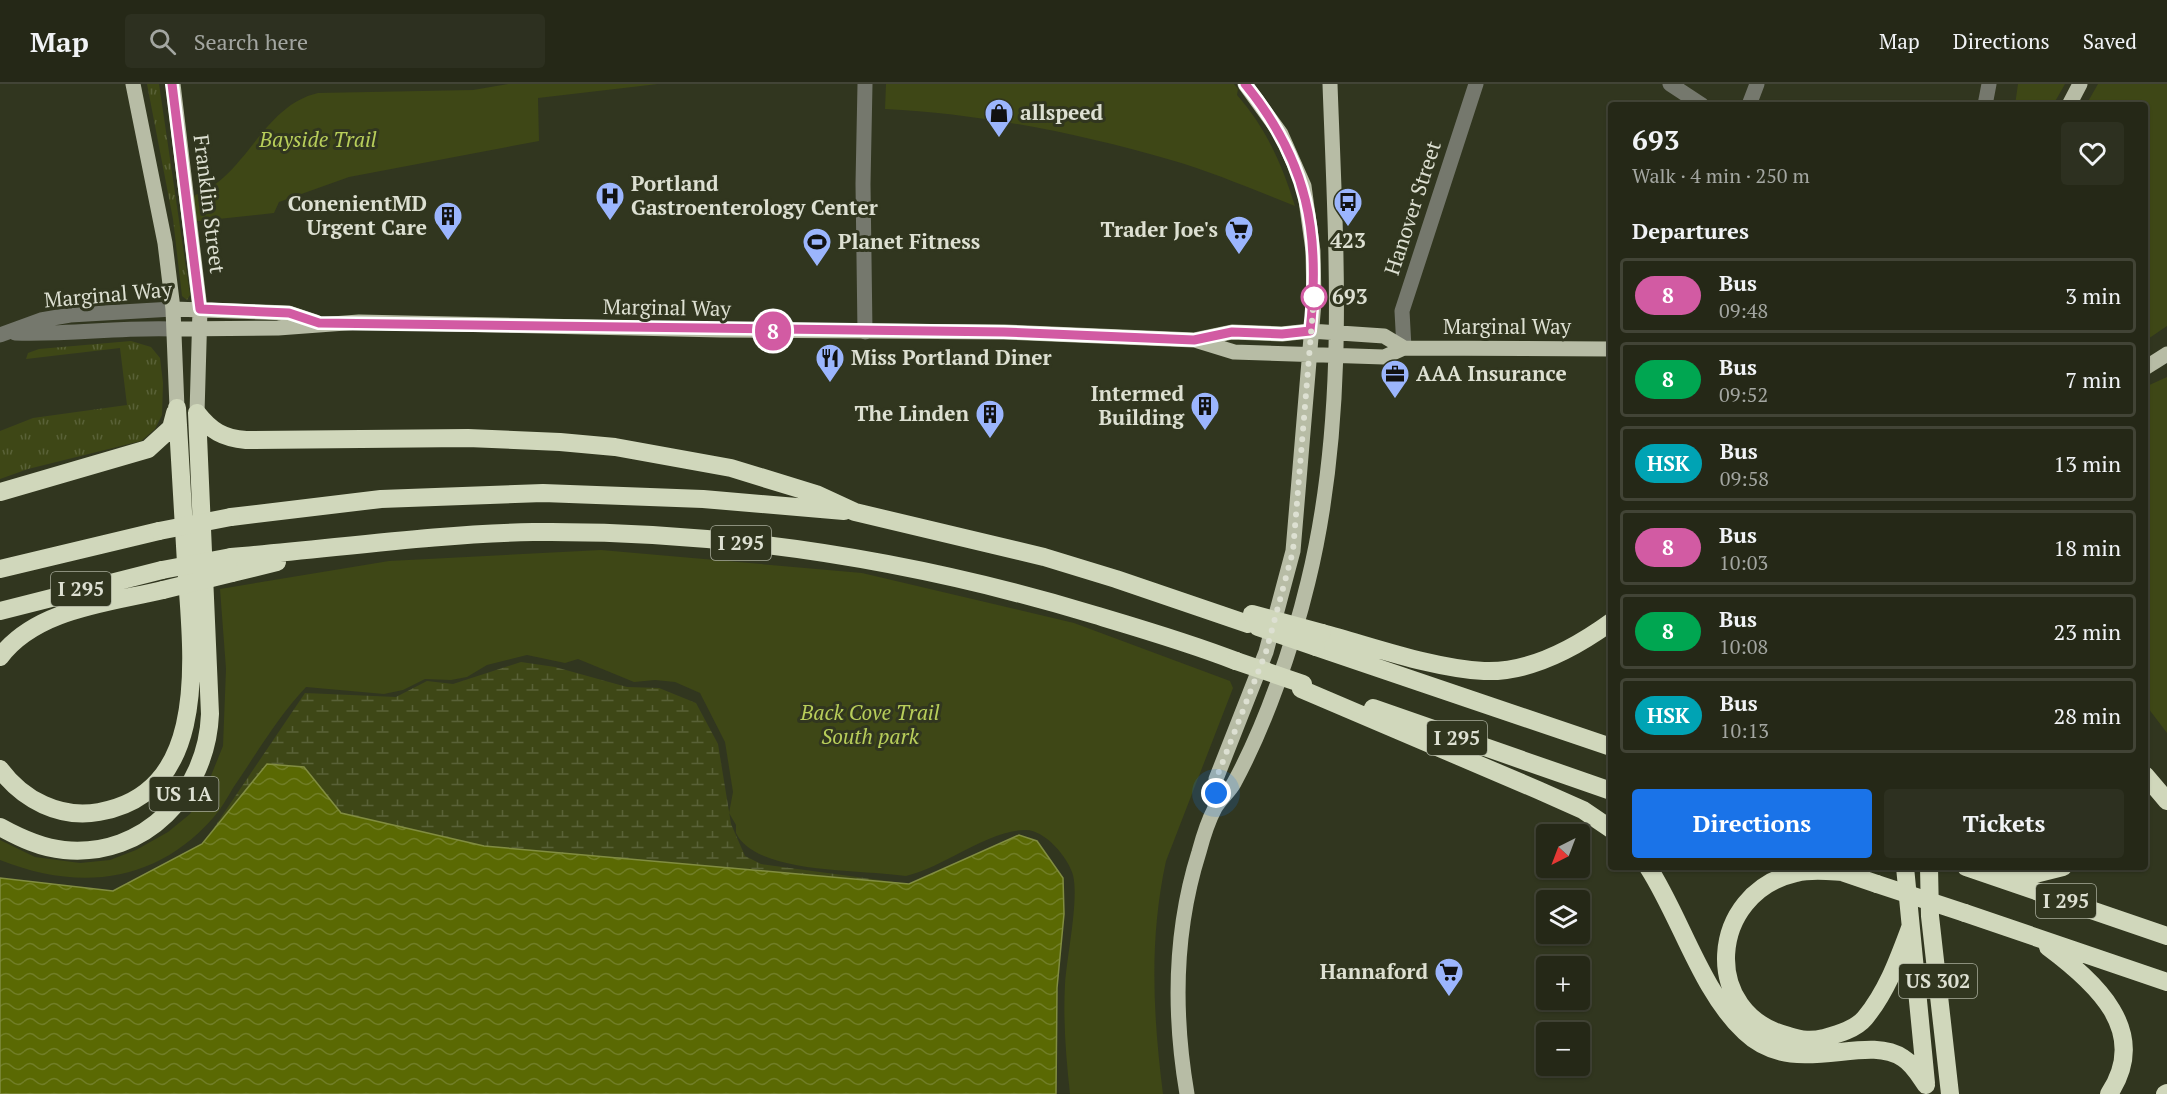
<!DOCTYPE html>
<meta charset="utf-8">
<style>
:root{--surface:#252817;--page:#2d3020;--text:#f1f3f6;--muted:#a3a6a1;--line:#424436;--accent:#1a73e8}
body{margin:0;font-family:"PT Serif",serif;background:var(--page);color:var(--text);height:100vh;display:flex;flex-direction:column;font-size:22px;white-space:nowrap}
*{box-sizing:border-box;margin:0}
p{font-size:20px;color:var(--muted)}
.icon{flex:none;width:33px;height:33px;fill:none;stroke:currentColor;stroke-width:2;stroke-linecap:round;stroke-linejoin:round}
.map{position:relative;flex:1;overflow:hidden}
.details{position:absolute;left:1608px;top:18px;width:540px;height:768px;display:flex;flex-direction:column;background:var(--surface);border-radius:6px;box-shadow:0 2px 4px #0004,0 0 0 2px var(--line)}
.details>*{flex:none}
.badge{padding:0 12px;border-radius:20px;font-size:21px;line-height:39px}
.needle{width:39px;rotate:222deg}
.controls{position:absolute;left:1536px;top:740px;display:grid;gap:12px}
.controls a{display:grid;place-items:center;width:54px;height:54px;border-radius:6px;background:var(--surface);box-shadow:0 2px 4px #0004,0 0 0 2px var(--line);font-size:30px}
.you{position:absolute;width:30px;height:30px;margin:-15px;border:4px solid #fff;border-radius:50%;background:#1a73e8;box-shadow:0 0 0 9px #1a73e833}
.map>.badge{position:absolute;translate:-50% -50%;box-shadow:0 0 0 3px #fff}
h2{padding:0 24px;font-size:22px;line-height:54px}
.round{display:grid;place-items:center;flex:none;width:63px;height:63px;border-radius:6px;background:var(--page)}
.head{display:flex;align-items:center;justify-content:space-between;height:102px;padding:0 24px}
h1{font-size:28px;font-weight:700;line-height:45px}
.button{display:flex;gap:12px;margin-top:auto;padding:12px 24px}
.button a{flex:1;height:69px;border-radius:6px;background:var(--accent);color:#fff;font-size:24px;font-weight:700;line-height:69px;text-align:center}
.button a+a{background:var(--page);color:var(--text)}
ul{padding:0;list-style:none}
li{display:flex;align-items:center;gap:18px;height:75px;margin:0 12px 9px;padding:0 12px;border:3px solid var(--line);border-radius:6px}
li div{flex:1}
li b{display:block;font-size:22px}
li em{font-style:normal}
li .badge{min-width:66px;font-weight:700;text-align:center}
header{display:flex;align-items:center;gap:36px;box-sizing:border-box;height:84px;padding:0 30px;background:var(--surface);border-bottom:2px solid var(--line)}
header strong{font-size:28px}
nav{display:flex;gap:33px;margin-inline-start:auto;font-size:21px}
.search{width:420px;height:54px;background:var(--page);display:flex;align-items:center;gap:15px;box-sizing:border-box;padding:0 21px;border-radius:6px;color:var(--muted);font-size:22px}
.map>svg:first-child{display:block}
</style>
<header>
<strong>Map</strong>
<div class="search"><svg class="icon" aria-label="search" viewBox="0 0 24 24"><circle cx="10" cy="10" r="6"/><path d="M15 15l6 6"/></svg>Search here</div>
<nav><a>Map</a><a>Directions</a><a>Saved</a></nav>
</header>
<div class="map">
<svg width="2167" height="1010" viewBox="0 0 2167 1010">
<defs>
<pattern id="grass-tufts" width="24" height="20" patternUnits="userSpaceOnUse" patternTransform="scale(1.5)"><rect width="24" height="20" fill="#3e4716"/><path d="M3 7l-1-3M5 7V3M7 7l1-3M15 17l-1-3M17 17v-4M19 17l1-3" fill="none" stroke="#596137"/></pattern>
<pattern id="wetland-marsh" width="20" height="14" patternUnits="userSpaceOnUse" patternTransform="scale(1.5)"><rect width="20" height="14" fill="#3e4716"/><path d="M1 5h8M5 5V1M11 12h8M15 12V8" fill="none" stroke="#596137"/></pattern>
<pattern id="water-waves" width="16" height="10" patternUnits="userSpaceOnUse" patternTransform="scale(1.5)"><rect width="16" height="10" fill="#5a6903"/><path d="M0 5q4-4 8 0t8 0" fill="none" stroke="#717e27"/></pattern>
</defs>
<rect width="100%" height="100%" fill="#31361f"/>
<!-- grass -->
<path fill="url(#grass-tufts)" d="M147,0h12l31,211 -3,5 -5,-4 -9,-77z
M131,257l20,6 9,11 3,25 -1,32 -7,14 -14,12 -113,28 -28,10v-48l33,-13 94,-13 -7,-57 -94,11 2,-6 11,-4z"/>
<!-- wetland -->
<path fill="url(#wetland-marsh)" d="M521,578l34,5 72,20 32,1 37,15 22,41 13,80 14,32 16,8 148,20 110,-49 18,6 26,37 1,36 -7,74 -1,106 -943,-203 90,-47 102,-151 91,4 31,-16 26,3z"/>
<!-- green -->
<path fill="#3e4716" d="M508,0h150l-120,14 1,43 -190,36 -70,25 -5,11 -84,9 -2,-23c12,-7 26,-12 36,-22 31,-28 50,-74 94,-84l155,-3z
M886,0h348l4,5 -1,6c29,33 45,69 58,111 -41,-16 -82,-34 -124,-46 -94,-27 -188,-46 -286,-51z
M2018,0h47l-12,21h-38z
M2098,0h69v242l-22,15v-236h-59z
M2167,293v356l-22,-29v-317z
M601,466l261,23 212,50 156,58 3,7 -67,173c-17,78 -13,154 -3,233h-93c-4,-37 -7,-73 -5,-110 2,-29 14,-84 8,-109 -5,-18 -29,-46 -48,-45 -39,1 -80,37 -119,46 -42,-7 -150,-1 -170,-43v-8l-7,-12 4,-21 -8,-50 -25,-49 -25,-11 -20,-2 -21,2 -56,-23 -13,4 -38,-8 -40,10 -20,12 -16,3 -26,-1 -22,11 -19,4 -78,-7c-29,31 -49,66 -73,101 -6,10 -12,21 -20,30 -58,66 -135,73 -213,42v-20l35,17 45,6 30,-3 26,-10 32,-18 22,-18 16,-26 17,-42 3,-77 -6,-80 169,-28z"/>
<!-- water -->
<path fill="url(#water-waves)" stroke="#818d41" stroke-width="1.5" d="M267,680l37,3 37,46 143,33 425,38 110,-49 18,6 26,37 1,36 -7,74 -1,106h-1056v-216l113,13 89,-47z"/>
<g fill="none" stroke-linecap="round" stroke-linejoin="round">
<!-- minor -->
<path stroke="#75786d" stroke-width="15" d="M1670,0l32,21
M1749,21l8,-21
M1985,21l4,-21
M865,248l-2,-148 2,-100
M15,249c53,2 105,-6 159,-4
M0,251l41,-15 29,-5 103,-6
M1404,264l-2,-37 74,-227"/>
<!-- major -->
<path stroke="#b7bca5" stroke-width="15" d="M133,0l32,159 8,66 4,99
M173,0l27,225 -3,104
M2069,21l11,-21
M173,225l116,4 27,9
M174,245l104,-1 81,-6 362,8 283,2 190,8 38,-8 50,2 28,-3 74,5 20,12
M1195,256l39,12 150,5 20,-9 207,1
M2145,284l22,-14
M1215,723l1,-28 50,-127 27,-101 21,-249 -1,-51 -9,-65 -23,-52 -36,-50
M1187,1010c-14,-82 -13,-163 12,-242 4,-15 9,-31 16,-44 5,-9 14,-16 19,-25 32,-59 58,-135 74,-201 40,-163 28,-332 22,-498"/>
<!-- highway -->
<path stroke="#d0d7bb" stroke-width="18" d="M197,329c14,18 26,25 49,27l222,-2 92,4 55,5 116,21 85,26 39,18 189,45 72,22 132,45
M0,408l148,-43 23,-21 4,-15
M231,433l150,-18 162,-6 160,6 141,12
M231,473c100,-8 201,-23 302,-25 190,-2 380,28 562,83 47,14 95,28 141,46
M0,485l159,-38
M232,489l45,-11
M0,527l162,-41
M1322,549c49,13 112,36 162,38 46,2 91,-23 127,-49
M1316,563l295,100
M0,573c36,-48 108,-54 163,-67
M1301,605l237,101 45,20 28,19
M1373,624l238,83
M0,685c23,31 60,50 99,43 115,-20 92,-165 87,-249 -3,-51 -6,-103 -9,-155
M2145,691l22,26
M0,743c20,11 41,21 64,23 81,8 143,-58 146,-136l-13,-301
M1648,783c33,51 53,124 97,165 50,48 119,0 158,26 10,6 16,17 23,27
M1905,783l21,216
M1929,783l1,49 20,178
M1966,783l201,69
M1830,784l47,16
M1997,786l38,4 28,-7
M1842,788c-15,-1 -31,-3 -46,1 -88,20 -96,142 -7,163 13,4 22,5 35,2 14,-4 32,-9 41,-20 22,-27 33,-58 45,-90
M1965,829l202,69
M2048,863c47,35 103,84 61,147
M2165,1010l2,-1"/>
<!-- highway-bridge -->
<path stroke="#d0d7bb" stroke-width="18" d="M159,447l72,-14
M162,486l69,-13
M163,506l69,-17
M1252,530l70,19
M1258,543l58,20
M1236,577l67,23
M1877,800l88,29"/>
</g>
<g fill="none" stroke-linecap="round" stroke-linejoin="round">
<!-- line casing -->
<g stroke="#fff" stroke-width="14">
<path id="line" d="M172,0l28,225 89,4 30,10 685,9 190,8 38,-8 50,2 28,-3c11,-98 -2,-170 -65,-247"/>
</g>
<!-- line -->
<use href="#line" stroke="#d25ba3" stroke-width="9"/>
<!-- walk -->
<path stroke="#dde0d2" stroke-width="6" stroke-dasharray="0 10.8" d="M1216,709v-14l50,-127 27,-101 21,-254"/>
</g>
<!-- icons -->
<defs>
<g id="shop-pin" transform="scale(1.5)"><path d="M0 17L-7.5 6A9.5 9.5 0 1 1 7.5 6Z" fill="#9bb5fd" stroke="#31361f"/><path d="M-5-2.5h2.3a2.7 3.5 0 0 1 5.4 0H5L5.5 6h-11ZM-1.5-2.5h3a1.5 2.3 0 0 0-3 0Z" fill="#111"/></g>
<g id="hospital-pin" transform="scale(1.5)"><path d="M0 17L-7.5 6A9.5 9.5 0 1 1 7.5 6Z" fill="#9bb5fd" stroke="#31361f"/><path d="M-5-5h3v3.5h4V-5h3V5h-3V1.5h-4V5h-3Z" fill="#111"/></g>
<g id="bus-pin" transform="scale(1.5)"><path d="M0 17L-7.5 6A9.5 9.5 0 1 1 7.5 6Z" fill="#9bb5fd" stroke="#31361f"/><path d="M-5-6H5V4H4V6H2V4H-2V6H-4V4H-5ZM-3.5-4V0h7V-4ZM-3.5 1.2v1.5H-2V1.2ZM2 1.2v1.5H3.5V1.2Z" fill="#111"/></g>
<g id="building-pin" transform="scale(1.5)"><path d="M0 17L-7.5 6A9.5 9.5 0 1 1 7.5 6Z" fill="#9bb5fd" stroke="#31361f"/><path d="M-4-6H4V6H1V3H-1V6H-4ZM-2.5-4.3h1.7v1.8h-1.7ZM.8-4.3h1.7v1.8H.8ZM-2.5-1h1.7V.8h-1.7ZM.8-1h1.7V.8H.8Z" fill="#111"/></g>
<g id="supermarket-pin" transform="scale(1.5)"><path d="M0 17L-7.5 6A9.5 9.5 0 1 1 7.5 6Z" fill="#9bb5fd" stroke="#31361f"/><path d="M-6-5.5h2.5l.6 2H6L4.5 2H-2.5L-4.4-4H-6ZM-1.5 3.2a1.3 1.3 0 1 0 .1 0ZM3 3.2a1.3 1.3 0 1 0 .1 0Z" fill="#111"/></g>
<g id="stadium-pin" transform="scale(1.5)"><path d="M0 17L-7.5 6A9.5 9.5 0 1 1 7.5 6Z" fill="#9bb5fd" stroke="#31361f"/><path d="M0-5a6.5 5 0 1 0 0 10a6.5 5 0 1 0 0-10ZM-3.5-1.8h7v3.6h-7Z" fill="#111"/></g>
<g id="restaurant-pin" transform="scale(1.5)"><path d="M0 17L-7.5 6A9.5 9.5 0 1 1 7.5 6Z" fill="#9bb5fd" stroke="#31361f"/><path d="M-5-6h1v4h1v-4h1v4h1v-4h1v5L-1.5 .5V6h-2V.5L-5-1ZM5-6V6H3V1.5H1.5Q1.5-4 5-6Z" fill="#111"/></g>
<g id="office-pin" transform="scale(1.5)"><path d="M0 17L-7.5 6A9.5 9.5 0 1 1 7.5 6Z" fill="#9bb5fd" stroke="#31361f"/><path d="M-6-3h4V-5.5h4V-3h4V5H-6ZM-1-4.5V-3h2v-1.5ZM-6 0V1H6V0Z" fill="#111"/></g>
</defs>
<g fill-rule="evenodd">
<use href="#shop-pin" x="999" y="29"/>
<use href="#hospital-pin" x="610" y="112"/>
<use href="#bus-pin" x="1348" y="118"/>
<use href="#building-pin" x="448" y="132"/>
<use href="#supermarket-pin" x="1239" y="146"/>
<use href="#stadium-pin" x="817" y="158"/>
<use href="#restaurant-pin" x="830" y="274"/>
<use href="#office-pin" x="1395" y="290"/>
<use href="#building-pin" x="1205" y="322"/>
<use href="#building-pin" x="990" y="330"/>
<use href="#supermarket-pin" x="1449" y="888"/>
</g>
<!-- markers -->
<circle fill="#fff" stroke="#d25ba3" stroke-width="3" cx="1314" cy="213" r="12"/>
<g text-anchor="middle" stroke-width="6" stroke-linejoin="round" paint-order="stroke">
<!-- shield labels -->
<g fill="#31361f" stroke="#a9ad9c" stroke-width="1.5">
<rect x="711" y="442" width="60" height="34" rx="4.5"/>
<rect x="51" y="488" width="60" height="34" rx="4.5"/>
<rect x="1427" y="637" width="60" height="34" rx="4.5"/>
<rect x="149.5" y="693" width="69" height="34" rx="4.5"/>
<rect x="2036" y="800" width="60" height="34" rx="4.5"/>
<rect x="1899" y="880" width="78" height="34" rx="4.5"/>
</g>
<g font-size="20" font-weight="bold" fill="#dde0d2">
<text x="741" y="466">I 295</text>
<text x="81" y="512">I 295</text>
<text x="1457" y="661">I 295</text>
<text x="184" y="717">US 1A</text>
<text x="2066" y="824">I 295</text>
<text x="1938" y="904">US 302</text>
</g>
<!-- poi labels -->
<g font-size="21" font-weight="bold" fill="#dde0d2" stroke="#31361f" text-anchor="start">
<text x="1020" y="36">allspeed</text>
<text x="631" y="107">Portland<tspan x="631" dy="24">Gastroenterology Center</tspan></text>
<text x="427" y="127" text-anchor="end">ConenientMD<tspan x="427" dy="24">Urgent Care</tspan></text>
<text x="1218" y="153" text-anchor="end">Trader Joe's</text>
<text x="1348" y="164" text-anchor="middle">423</text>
<text x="838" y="165">Planet Fitness</text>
<text x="851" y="281">Miss Portland Diner</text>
<text x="1416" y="297">AAA Insurance</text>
<text x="1184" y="317" text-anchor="end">Intermed<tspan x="1184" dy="24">Building</tspan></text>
<text x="969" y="337" text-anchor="end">The Linden</text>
<text x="1428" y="895" text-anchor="end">Hannaford</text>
</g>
<!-- park labels -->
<g font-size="21" font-style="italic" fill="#b8ce5a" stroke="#31361f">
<text x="318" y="63">Bayside Trail</text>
<text x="870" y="636">Back Cove Trail<tspan x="870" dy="24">South park</tspan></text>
</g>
<!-- street labels -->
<g font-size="21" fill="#dde0d2" stroke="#31361f">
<text transform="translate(209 120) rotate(83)" y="7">Franklin Street</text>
<text transform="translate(1413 124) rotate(-72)" y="7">Hanover Street</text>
<text transform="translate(108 211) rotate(-5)" y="7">Marginal Way</text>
<text transform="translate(667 224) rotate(1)" y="7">Marginal Way</text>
<text x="1507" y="250">Marginal Way</text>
</g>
<!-- stop labels -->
<g font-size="21" font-weight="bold" fill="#dde0d2" stroke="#31361f" text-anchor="start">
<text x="1332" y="220">693</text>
</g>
</g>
</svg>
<div class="controls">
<a><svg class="needle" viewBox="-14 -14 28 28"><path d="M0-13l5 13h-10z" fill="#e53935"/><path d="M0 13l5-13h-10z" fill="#a3a6a1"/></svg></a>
<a><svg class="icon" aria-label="layers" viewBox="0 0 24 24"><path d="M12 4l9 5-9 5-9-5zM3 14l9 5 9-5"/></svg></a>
<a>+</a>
<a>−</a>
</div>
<div class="you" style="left:1216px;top:709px"></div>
<b class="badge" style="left:773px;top:247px;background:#d25ba3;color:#fff">8</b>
<section class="details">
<div class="head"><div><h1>693</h1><p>Walk · 4 min · 250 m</p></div><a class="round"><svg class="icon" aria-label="heart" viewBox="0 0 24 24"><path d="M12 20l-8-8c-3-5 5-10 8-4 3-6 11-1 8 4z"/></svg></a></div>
<h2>Departures</h2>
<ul>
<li><span class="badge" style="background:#d25ba3;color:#fff">8</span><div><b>Bus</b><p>09:48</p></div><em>3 min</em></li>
<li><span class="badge" style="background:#00a651;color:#fff">8</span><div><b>Bus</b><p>09:52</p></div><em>7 min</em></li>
<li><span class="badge" style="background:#00a3b4;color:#fff">HSK</span><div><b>Bus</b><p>09:58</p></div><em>13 min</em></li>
<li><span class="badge" style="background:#d25ba3;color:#fff">8</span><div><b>Bus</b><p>10:03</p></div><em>18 min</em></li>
<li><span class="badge" style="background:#00a651;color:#fff">8</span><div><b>Bus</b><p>10:08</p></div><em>23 min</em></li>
<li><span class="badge" style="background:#00a3b4;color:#fff">HSK</span><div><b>Bus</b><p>10:13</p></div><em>28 min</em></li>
</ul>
<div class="button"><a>Directions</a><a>Tickets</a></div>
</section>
</div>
